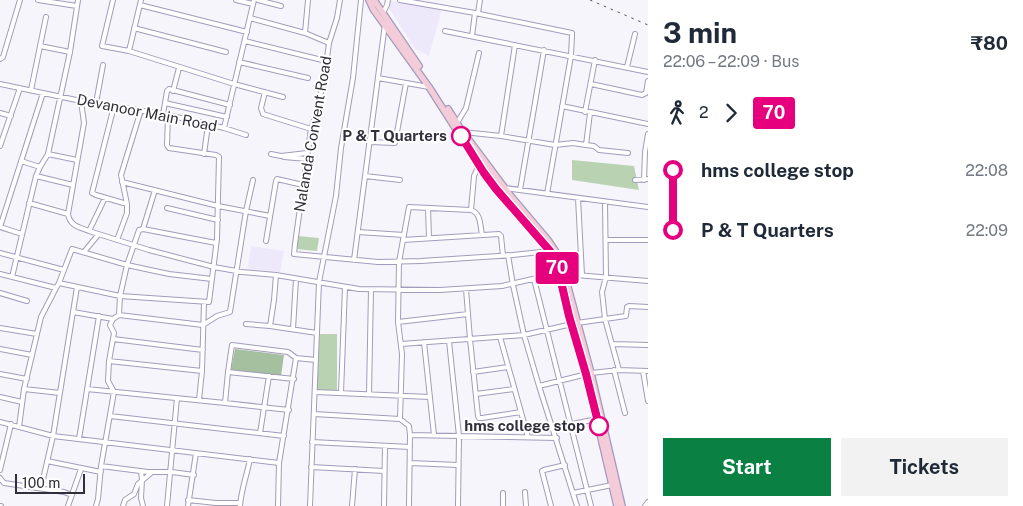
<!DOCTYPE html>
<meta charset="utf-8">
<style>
:root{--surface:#fff;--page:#f2f2f3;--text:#1f2937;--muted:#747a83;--accent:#0b8043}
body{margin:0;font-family:"Public Sans",sans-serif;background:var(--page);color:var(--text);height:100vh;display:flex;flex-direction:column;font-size:19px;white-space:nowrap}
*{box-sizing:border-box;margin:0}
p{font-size:16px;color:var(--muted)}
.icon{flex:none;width:28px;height:28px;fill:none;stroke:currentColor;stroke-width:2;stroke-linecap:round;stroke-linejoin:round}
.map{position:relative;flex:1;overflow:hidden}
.sheet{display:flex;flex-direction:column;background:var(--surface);width:375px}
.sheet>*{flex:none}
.badge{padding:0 10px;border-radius:4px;font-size:18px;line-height:32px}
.scale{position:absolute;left:15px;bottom:12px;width:70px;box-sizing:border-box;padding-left:5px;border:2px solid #322f3c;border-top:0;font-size:14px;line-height:18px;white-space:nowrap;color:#322f3c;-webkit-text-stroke:4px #fff;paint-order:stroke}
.map>.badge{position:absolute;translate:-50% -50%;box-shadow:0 0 0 2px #fff}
.legs{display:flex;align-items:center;gap:8px;height:55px;padding:0 15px;font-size:16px}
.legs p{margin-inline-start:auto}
.headline{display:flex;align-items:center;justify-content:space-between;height:85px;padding:0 15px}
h1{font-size:28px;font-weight:700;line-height:38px}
.primary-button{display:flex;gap:10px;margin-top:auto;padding:10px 15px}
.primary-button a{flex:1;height:58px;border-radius:0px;background:var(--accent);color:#fff;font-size:20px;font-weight:700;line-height:58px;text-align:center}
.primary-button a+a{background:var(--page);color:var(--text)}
ul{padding:0 15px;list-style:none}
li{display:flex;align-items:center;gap:18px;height:60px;font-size:19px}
li i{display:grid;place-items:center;width:8px;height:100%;margin:0 6px;background:currentColor}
li i::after{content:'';width:12px;height:12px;margin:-6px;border:4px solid;border-radius:50%;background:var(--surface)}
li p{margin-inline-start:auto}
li:first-child i{background:linear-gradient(#0000 50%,currentColor 0)}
li:last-child i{background:linear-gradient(currentColor 50%,#0000 0)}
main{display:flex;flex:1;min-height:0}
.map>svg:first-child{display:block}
</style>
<main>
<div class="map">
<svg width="648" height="506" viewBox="0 0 648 506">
<rect width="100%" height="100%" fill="#f6f5fc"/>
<!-- built -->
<path fill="#ede9fa" d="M391,1l51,7 -13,48 -14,-7 -26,-41z
M251,246l33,5 -4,21 -32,-3z"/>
<!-- green -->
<path fill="#b9d3b2" d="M572,160l62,6 5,24 -67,-10z
M298,236l21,2 -2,13 -21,-2z
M317,334h20v57h-20z"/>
<!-- forest -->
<path fill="#a5c09e" d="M235,349l49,6 -3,21 -50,-6z"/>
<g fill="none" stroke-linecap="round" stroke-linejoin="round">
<!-- street casing -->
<g stroke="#a39bbc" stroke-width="6">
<path id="street" d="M38,0l39,6
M113,0l-11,46 27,5 105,33 49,13
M236,0l17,4
M258,0l23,6
M340,0l-3,18 -8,25 -4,30 -8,39 -6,17 -16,115 -1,10 84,8 43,-1 92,-6 37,-4
M400,0l75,13 97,20v2l-1,21 -24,138
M140,5l107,27
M383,13l4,-8 1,-5
M478,13l2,-13
M250,18l55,15 24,10
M134,28l92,24
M445,31l203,41
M305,33l3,-33
M472,36l3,-23
M245,41l81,20
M40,46l30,6
M129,51l12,-51
M0,59l3,-2 17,-57
M239,62l69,16
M627,67l8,-33
M378,78l51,9
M0,84l81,17 87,14 56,13 22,7
M591,84l51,11 4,-2 2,-12
M31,90l15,-73
M173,91l6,-23
M265,92l-4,16 2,6 48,15
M81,101l3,22 -16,91c2,12 11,13 21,17
M96,103l7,-38
M165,103l2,-12 2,-2 61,16
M114,106l-22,87 4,2 31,9 -6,-29 20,-65
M562,106l86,18
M585,112l10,-52
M0,113l11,3
M163,114l2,-11 62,14
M457,123l9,-15 13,-55
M224,128l30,-128
M463,132l38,4 54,9 18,-2 13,2 8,1 5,4 29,3
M501,136l14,-91
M370,142l25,1 11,-60
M586,145l4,-32
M0,146l20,-58
M48,154l29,6
M204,154l4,-29
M271,154l10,2 26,-3
M284,157l23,2
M21,161l19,6
M36,176l37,9
M365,176l35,4
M635,180l13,-1
M644,180l1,-28 3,-18
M122,182l96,24 52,10
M496,189l9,-1 143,19
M520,190l24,-140
M105,198l-16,33 60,19 65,17 28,5 34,3 83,14 81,1 62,-4 57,-13
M578,198l4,77
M605,202l1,75 -4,15 3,27 14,51
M29,203l39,11
M167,208l51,12
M428,208l1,30
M471,210l3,-34 5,-11
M0,227l43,-134
M0,227l22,7
M143,229l12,-39
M358,232l46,3
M117,240l10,-27v-9
M403,240l96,-6 2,2 2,20
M606,240h42
M266,241l10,-60 1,-2 26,6
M84,252l14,-17
M0,253l64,17
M508,255l5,30 11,50 15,51
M354,260l31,-236
M0,274l56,14 3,-5 13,-34 55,16 12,-35 4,-1 73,14
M564,274l84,7
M12,277l24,-101 4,-9 8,-13 22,-102 8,-52
M534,279l57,227
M59,283l61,13 89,6 8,-63 2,-82 -3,-2 -47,-7 -2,-3 1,-30
M466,289l4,50 8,77 1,2h3l39,-6
M0,293l27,8
M73,312l40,7
M119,315l1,-19 7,-31 42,9 43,5
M398,322l70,-8
M577,323l49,-7 1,-9 2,-1 19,1
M246,324l24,2 47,7
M270,326l4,-26 2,-25
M0,328l37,6
M293,329l3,-50
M500,337l28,100
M113,339l90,11
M449,341l10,95 -1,70
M424,342l10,93
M401,344l123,-9 48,-11
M612,344l36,1
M0,349l32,6
M109,361l93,10 -3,29
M614,370l11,43
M202,371l2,-69
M643,371l5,30
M228,372l66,7
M473,372l35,-5
M0,374l27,5
M24,389l36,4
M87,389l138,14 3,-31 4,-27 56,7 8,6 20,2
M315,392l115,5
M341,393l4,-106
M369,394l2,-104
M476,394l38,-5
M0,397l22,5
M225,403l64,7
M314,414l86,5 9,7 1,9 -1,71
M110,416l174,20
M400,419l2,-65 -4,-32 1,-60 10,-55 62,3c10,3 9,15 11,25
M0,422l53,14 226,27
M19,427l5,-38 17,-72 15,-29
M553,428l44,-9
M260,433l9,-57
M410,435l147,3
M79,439l20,-123
M312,442l98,5
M47,461l54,11
M410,463l48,2
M101,466l47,6h24l22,3
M311,467l73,4
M0,470l11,-46
M141,471l1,9 -1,18 2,8
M0,478l4,5 60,9 8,3
M41,488l12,-52 24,-149
M525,492l1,14
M503,493v13
M573,493l39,-8
M188,500l28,3h24
M0,506h1
M68,506l13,-37
M96,506l2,-7 3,-33 13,-74 -6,-11 1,-20 5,-28 -4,-8 3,-6 6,-4 84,10 14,-9 13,-4 16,-101 7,-31
M123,506l2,-6 9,-6 4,-10 13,-11
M167,506l10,-108
M188,506l8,-53
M240,506c1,-16 7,-31 10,-47
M278,506l1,-43 17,-105
M310,506l9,-224 17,-86 5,-48 12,-70 8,-78
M352,506l3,-37
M384,506l1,-60
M551,506l-9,-35 2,-1 21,-5
M577,506l-38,-120 52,-13 28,-3 29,1
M645,506l3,-4"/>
</g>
<!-- secondary casing -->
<g stroke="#a39bbc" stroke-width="8">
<path id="secondary" d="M369,0l4,9 56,78 55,86 12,16 54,62 9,22 10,43 17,58 31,132
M374,0l45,66
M448,109l12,19 50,67 38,45 8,12 9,24 26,97 31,133"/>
</g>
<!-- street -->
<use href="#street" stroke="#fff" stroke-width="4"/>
<!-- secondary -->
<use href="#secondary" stroke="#f4cbd9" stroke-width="5.5"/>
<!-- rail -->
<path stroke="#53505c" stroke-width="1" stroke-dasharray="2.5 5" stroke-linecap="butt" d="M590,0l58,25"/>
</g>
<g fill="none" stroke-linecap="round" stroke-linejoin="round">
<!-- line-1 casing -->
<g stroke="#fff" stroke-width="11">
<path id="line-1" d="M461,136l23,37 12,16 54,62 9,22 10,43 17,58 13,52"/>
</g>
<!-- line-1 -->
<use href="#line-1" stroke="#e6007e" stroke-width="8"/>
</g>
<!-- markers -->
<g fill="#fff" stroke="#e6007e" stroke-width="2.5">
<circle cx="461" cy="136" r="9"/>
<circle cx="599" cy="426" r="9"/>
</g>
<g text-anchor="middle" stroke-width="4" stroke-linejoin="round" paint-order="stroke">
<!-- street labels -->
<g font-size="15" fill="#322f3c" stroke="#fff">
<text transform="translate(147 113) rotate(11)" y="5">Devanoor Main Road</text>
<text transform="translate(313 134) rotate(-80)" y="5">Nalanda Convent Road</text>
</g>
<!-- stop labels -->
<g font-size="15" font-weight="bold" fill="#322f3c" stroke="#fff" text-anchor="end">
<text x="447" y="141">P &amp; T Quarters</text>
<text x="585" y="431">hms college stop</text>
</g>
</g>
</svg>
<div class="scale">100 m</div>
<b class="badge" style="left:557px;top:268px;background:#e6007e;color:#fff">70</b>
</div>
<section class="sheet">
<div class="headline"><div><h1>3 min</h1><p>22:06 – 22:09 · Bus</p></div><b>₹80</b></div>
<div class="legs"><svg class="icon" aria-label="walk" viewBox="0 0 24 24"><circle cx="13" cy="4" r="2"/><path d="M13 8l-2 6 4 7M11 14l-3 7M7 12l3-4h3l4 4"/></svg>2<svg class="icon" aria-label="forward" viewBox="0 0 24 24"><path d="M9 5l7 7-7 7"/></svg><b class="badge" style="background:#e6007e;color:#fff">70</b></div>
<ul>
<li><i style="color:#e6007e"></i><b>hms college stop</b><p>22:08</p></li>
<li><i style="color:#e6007e"></i><b>P &amp; T Quarters</b><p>22:09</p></li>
</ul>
<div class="primary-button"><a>Start</a><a>Tickets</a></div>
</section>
</main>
